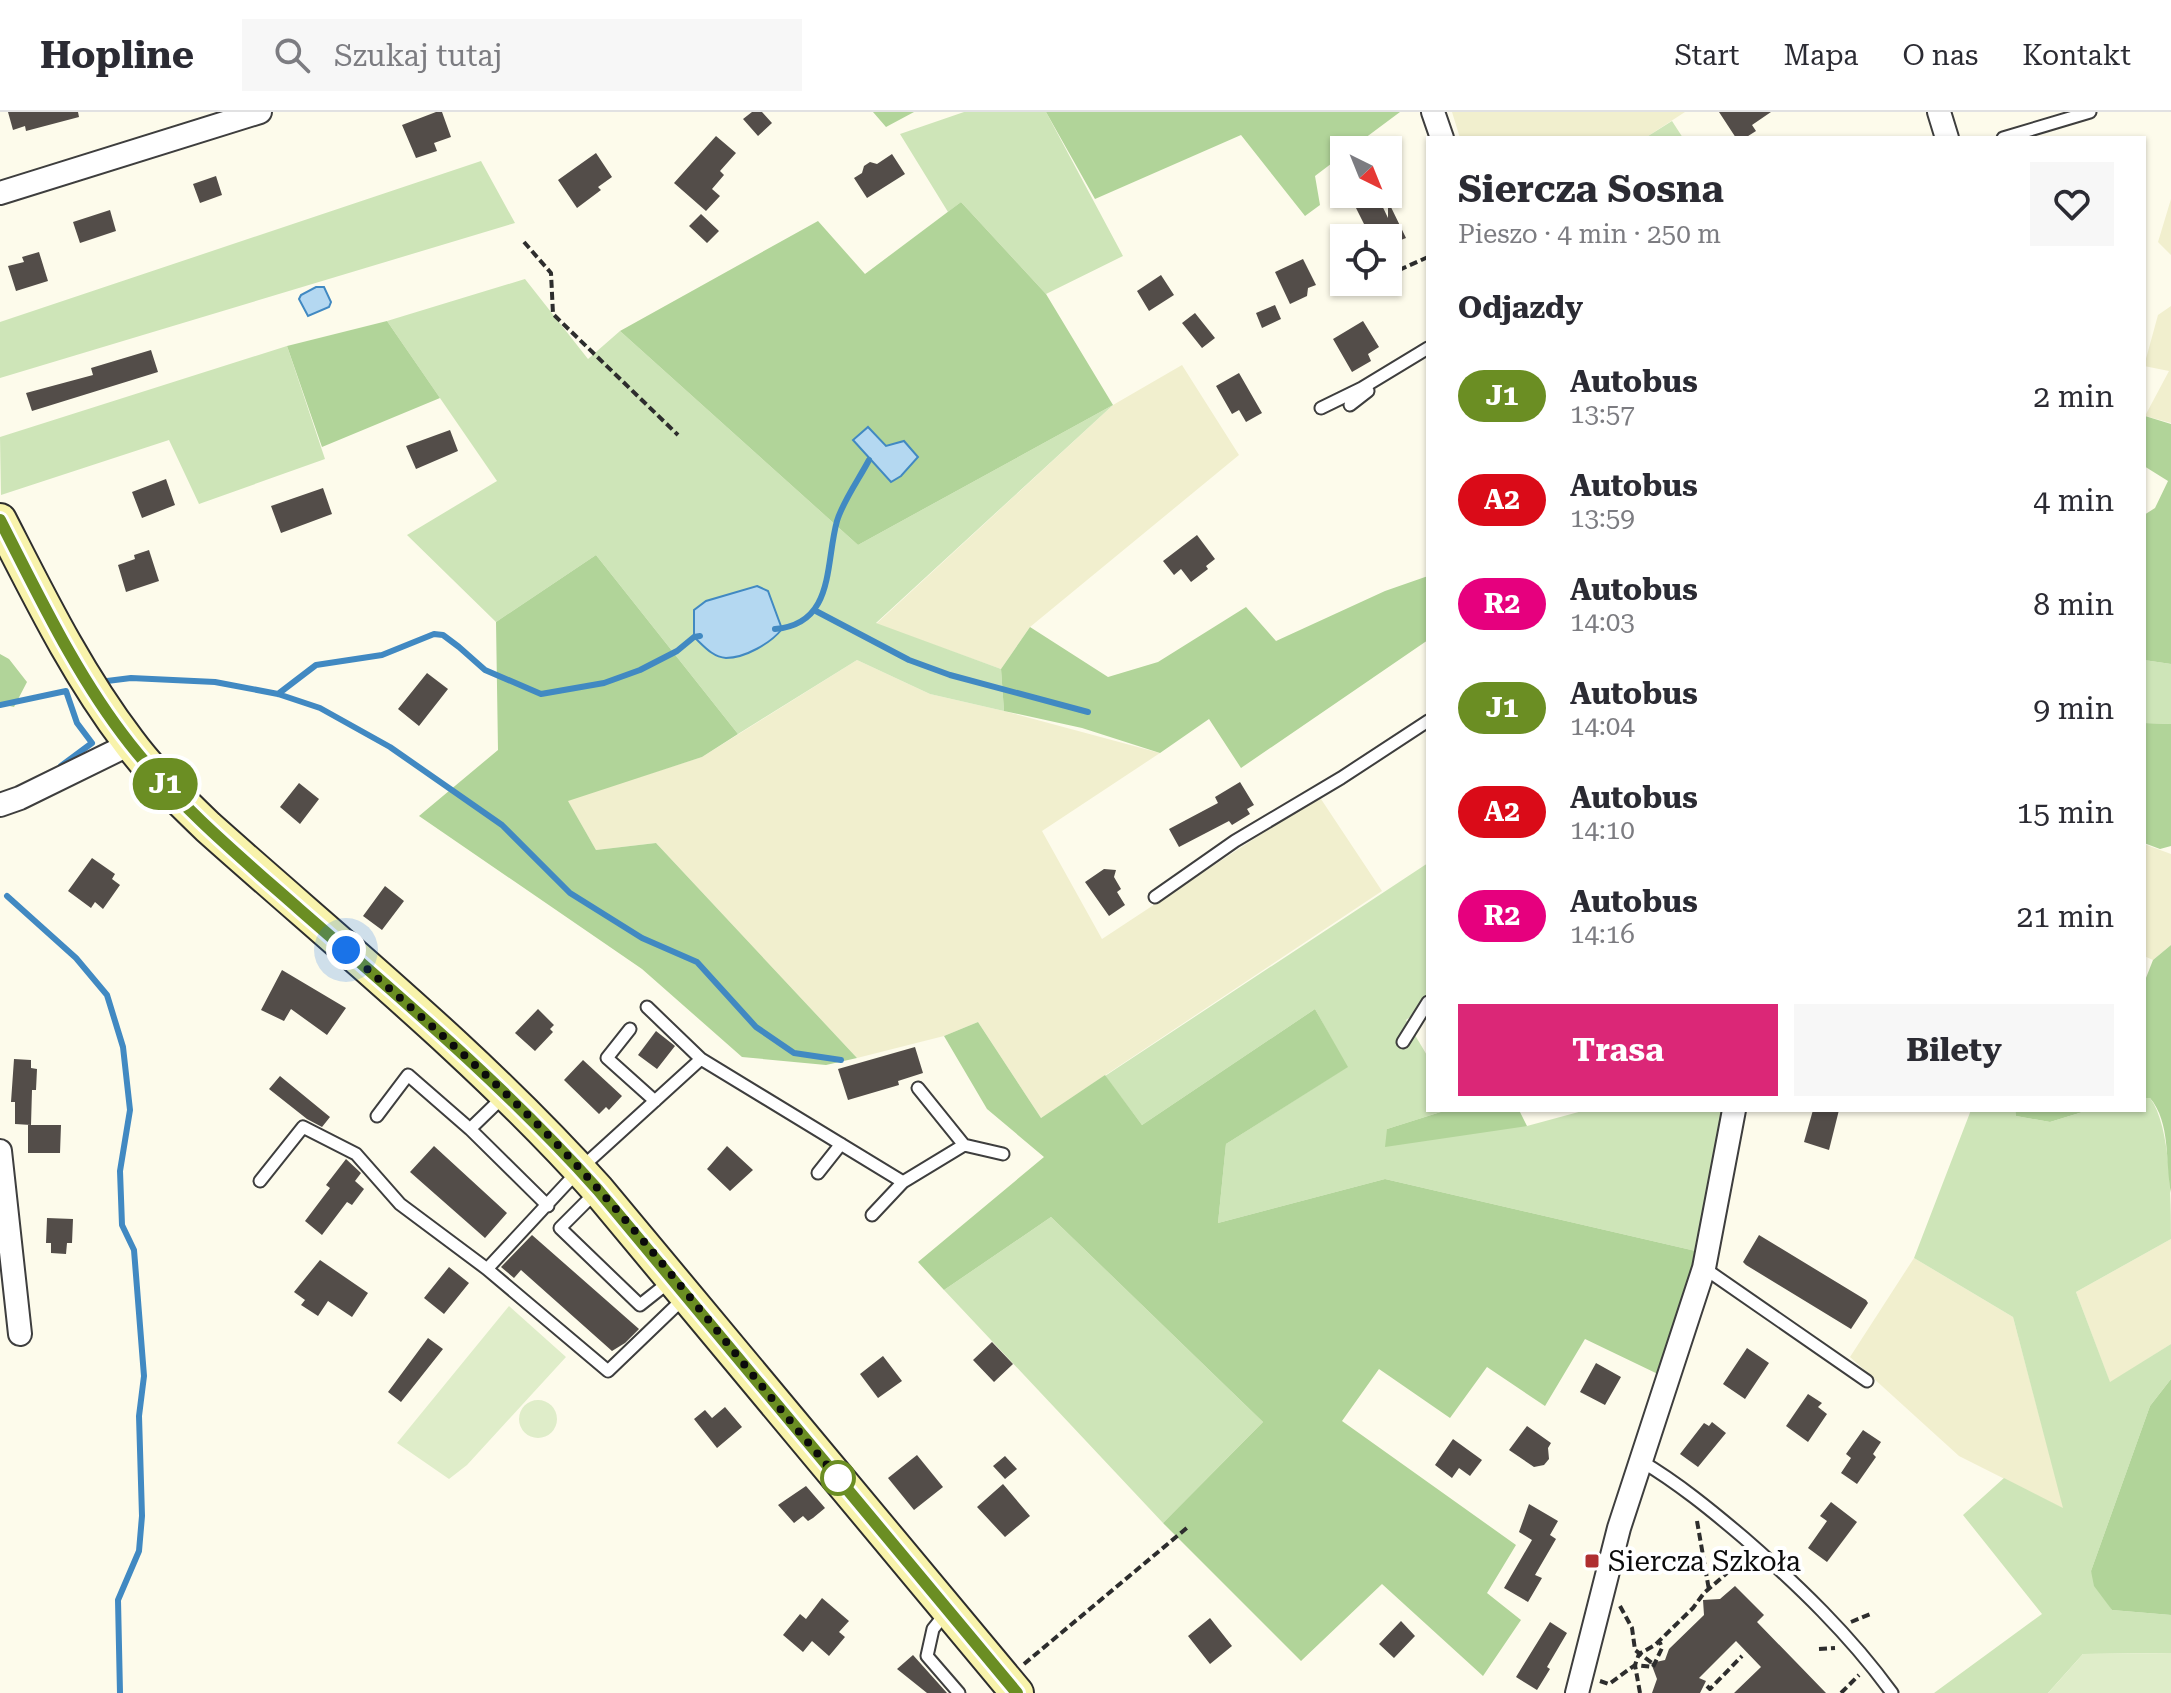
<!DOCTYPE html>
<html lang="pl">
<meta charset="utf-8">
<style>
:root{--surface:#fff;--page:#f7f7f7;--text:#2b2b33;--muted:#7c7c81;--line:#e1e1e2;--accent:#db2777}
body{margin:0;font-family:"Roboto Serif",serif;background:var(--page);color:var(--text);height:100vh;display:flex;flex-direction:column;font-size:30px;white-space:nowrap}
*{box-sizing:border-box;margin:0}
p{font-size:26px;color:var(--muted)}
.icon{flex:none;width:44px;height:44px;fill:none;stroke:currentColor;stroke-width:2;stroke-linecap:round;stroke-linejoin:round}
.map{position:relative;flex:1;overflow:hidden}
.panel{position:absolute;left:1426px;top:24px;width:720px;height:976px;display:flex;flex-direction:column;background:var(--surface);border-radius:0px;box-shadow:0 2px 6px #0004}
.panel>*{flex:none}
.badge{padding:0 16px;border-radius:26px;font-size:28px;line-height:52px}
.needle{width:52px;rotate:137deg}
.fabs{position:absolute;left:1330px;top:24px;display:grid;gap:16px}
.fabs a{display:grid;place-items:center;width:72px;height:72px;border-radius:0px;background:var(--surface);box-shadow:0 2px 6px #0004;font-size:40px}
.you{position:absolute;width:40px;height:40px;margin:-20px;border:6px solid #fff;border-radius:50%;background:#1a73e8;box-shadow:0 0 0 12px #1a73e833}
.map>.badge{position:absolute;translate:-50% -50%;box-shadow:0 0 0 4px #fff}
h2{padding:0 32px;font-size:30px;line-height:72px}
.round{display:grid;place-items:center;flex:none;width:84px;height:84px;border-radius:0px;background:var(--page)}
.head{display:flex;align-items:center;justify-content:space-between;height:136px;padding:0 32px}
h1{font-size:38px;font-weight:700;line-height:60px}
.action{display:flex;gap:16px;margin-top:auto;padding:16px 32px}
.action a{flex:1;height:92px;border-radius:0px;background:var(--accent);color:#fff;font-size:32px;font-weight:700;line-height:92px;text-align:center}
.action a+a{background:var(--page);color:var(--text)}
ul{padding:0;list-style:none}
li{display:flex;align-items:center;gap:24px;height:104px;padding:0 32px}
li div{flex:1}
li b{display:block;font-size:30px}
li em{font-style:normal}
li .badge{min-width:88px;font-weight:700;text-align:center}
header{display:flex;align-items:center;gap:48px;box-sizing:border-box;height:112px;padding:0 40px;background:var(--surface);border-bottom:2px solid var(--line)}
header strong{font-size:38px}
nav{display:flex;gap:44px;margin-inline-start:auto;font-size:28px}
.search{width:560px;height:72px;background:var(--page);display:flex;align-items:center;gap:20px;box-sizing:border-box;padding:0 28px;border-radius:0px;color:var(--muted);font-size:30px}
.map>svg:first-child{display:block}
</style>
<header>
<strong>Hopline</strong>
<div class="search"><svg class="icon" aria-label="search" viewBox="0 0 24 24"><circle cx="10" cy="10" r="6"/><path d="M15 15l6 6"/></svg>Szukaj tutaj</div>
<nav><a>Start</a><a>Mapa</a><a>O nas</a><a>Kontakt</a></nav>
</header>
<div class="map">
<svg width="2171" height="1581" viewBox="0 0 2171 1581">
<rect width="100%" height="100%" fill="#fdfbeb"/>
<!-- farmland -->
<path fill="#f1efce" d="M1452,0h233l-40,26h-185z
M2171,87v56l-13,-13z
M2171,194v117l-26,-7 24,-45 -25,-5 14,-51z
M1182,253l57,90 -209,172 -29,42 -125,-45 237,-219z
M857,548l73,34 74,17 156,42 -118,78 60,108 217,-143 63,95 -341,227 -63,-96 -34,14 -87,22 -201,-215 -60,7 -29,-50 135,-43z
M2144,732l27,10v91l-18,15 -9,-4z
M2171,1127v105l-61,39 -34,-91z
M1914,1146l99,59 51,192 -105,-53 -109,-99z"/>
<!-- green -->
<path fill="#cee5b8" d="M964,0h82l77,144 -77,38 -85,-92 -13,10 -48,-78z
M1672,9l11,17h-38z
M481,49l34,62 -515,155v-56z
M525,167l63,80 32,-28 238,214 255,-140 -237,218 125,46 3,42 -74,-17 -73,-34 -119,74 -142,-179 -100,67 -89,-87 90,-54 -110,-160z
M287,234l38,113 -126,45 -30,-64 -168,55 -1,-58z
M2144,548l27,4v60l-27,-1z
M1428,751v142l-22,15 22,37v53h19l-60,19 140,-3 59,-16h141l-27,142 -315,-73 -167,44 8,-79 121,-77 -32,-58 -173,116 -37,-49z
M2144,986h6c21,28 21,103 21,141l-95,53 34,90 61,-38v35l-21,27 -59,165 21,39 59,5v38l-88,1 -35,39h-114l108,-79 -79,-99 41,-37 59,30 -50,-191 -99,-59 57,-148h44l1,6 34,6 39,-12h55z
M1051,1105l212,205 -100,101 -219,-233z"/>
<!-- forest -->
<path fill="#b1d499" d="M873,0h41l-28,15z
M1046,0h354l-51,38h-5v4l-29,22 5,29 -15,11 -64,-81 -146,64z
M961,90l85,92 67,111 -255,140 -238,-214 198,-110 47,53z
M387,209l53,77 -118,49 -35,-101z
M2145,304l26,8v240l-27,-4v-145l11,-7 13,-27 -24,-15z
M596,443l142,179 -36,23 -134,44 28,49 60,-7 201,215 -31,7 -84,-8 -100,-88 -223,-153 79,-66 -2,-128z
M1428,464v64l-187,128 -32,-49 -49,34 -78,-25 -78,-17 -3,-42 29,-42 78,50 50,-15 88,-55 30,34 109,-50z
M0,542l9,5 18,23 -13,25 -14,-3z
M2144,611l27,1v122l-11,3 -16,-6z
M2171,833v248c-6,-32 0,-70 -21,-95h-6v-115l9,-23z
M1315,897l33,58 -122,77 -8,79 167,-44 315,73 -38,124 -77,-37 -40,67 -58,-39 -37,51 -71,-49 -37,52 174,124 -29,48 34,27 -38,56 -101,-92 -81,77 -138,-138 100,-101 -212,-205 -107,73 -26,-28 126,-105 -57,-48 -43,-73 34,-14 63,96 64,-43 37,50z
M1447,998h72l8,16 -142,21 2,-18z
M2015,998h74l-39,12 -34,-6z
M2171,1267v236l-59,-5 -18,-24 -3,-15 59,-165z"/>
<!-- pitch -->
<path fill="#dfedc9" d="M509,1194l57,51 -99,108 -18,14 -52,-36z
M519 1307a19 19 0 1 1 38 0a19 19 0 1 1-38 0Z
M2171,1541v40h-123l35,-39z"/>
<!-- water -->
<path fill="#b4d8f1" stroke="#4189c2" stroke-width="2" d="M316,175h8l7,15 -2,5 -21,9 -9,-17 2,-4z
M868,315l18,19 18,-5 14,16 -17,19 -10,6 -38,-42z
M757,474l11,5 14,38c-11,14 -37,29 -56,29 -14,-1 -23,-13 -32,-21v-27l12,-9z"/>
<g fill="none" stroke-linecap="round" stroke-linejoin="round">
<!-- stream -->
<path stroke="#4189c2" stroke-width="6" d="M814,498l95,50 41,15 138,37
M775,517c60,-5 50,-65 62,-108 6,-20 22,-42 32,-61
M107,569l24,-3 84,4 63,12 42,14 70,39 112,78 68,68 72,45 55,24 59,65 38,26 47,7
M278,582l38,-29 66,-10 52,-21 9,1 16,12 26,23 56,24 63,-11 36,-13 37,-19 17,-14 6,-1
M0,593l66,-14 11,32 15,20 -31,23
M7,784l69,62 31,37 16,52 7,63 -10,61 2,54 12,25 10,126 -5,40 3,100 -3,35 -21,49 2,93"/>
</g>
<!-- building -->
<path fill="#534d49" d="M8,0h70l1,5 -53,14 -1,-5 -12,4z
M436,0h6l9,25 -17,6 3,8 -21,7 -14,-33z
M752,0h10l10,11 -14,13 -15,-17z
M1719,0h52l-19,13 4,6 -11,7h-9z
M716,24l20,17 -16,18 4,4 -12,14 8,7 -14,15 -32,-28z
M596,41l16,24 -14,10 3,3 -24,18 -19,-28z
M892,42l13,20 -38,24 -13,-20 8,-5 2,-7 6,-4 7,2z
M216,64l6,19 -22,8 -7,-19z
M1378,85l10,21v-17l18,37 -18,7v-7h-17l-15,-30z
M110,98l6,21 -36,12 -7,-21z
M701,102l18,17 -12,12 -18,-17z
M39,140l9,29 -32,10 -8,-25 16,-4 -2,-5z
M1303,147l13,26 -8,3 -1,8 -17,8 -15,-32z
M1161,163l13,20 -25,16 -12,-20z
M1275,193l6,14 -19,9 -6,-15z
M1195,201l20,25 -13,10 -20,-25z
M1363,209l16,26 -11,7 3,7 -19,11 -19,-33z
M151,238l7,22 -126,39 -6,-18 67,-18 -2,-7z
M1239,261l23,40 -16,9 -7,-12 -7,4 -16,-28z
M450,318l8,21 -42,18 -10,-23z
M166,367l9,26 -33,13 -10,-26z
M323,376l9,26 -51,19 -10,-27z
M1197,423l18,24 -9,7 2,3 -17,13 -10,-13 -7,6 -11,-14z
M149,438l10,31 -33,11 -8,-27 17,-6 -1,-4z
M427,561l21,16 -29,37 -21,-17z
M1240,670l14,23 -7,4 3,5 -18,11 -3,-4 -50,26 -10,-18 49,-26 -3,-6z
M299,671l20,16 -19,25 -20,-17z
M92,746l23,16 -3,5 8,6 -17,24 -8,-7 -4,6 -23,-17z
M1104,757l12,1 -2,7 7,12 -4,3 8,13 -16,11 -24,-34z
M385,774l19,15 -22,29 -19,-14z
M282,858l64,38 -19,27 -36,-26 -7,12 -23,-11z
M538,897l16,16 -4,4 3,3 -18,19 -20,-18z
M656,919l19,15 -18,23 -19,-14z
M915,935l8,26 -25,8 1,4 -51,15 -10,-31z
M14,947l17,1v8l6,1 -1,21h-4l-1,35 -16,-1v-22h-4z
M583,948l39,36 -13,14 -3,-3 -7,7 -35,-34z
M280,964l50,41 -8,10 -15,-8 -38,-30z
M1813,998h26l-10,40 -25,-8z
M28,1013h33l-1,28h-32z
M434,1034l73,67 -22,25 -75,-66z
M727,1034l26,24 -23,21 -23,-22z
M346,1047l15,14 -6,8 9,8 -12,16 -5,-3 -25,33 -17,-14 25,-33 -4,-3z
M47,1106l26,1 -1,24h-5l-1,11 -15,-1v-10h-5z
M532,1123l107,94 -14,14 -13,8 -91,-81 -7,8 -13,-11z
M1759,1123l107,65 2,3 -17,26 -105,-64 -3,-3z
M320,1148l48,33 -16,24 -24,-16 -10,15 -17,-11 4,-5 -11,-8z
M449,1155l20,16 -25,31 -20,-16z
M428,1226l15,11 -42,53 -13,-10z
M992,1230l21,22 -19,18 -21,-22z
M1747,1236l22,15 -24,36 -22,-15z
M883,1244l19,25 -24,17 -18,-24z
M1596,1251l25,14 -16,28 -25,-13z
M1808,1282l14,9 -4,4 9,7 -19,28 -22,-16z
M725,1295l17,20 -25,21 -23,-29 11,-9 7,8z
M1712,1310l14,11 -28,34 -18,-13 24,-31 5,3z
M1527,1314l24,17 -3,5 1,11 -5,6 -10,2 -25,-17z
M1863,1318l18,12 -8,12 3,3 -19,27 -16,-11 10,-15 -5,-4z
M1453,1327l29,21 -12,16 -11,-8 -7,10 -17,-13z
M917,1343l26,32 -29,23 -26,-32z
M1005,1344l12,13 -12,10 -12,-13z
M1003,1372l27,32 -25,21 -28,-30z
M806,1374l19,22 -12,10 -5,3 -5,-5 -9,7 -16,-18z
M1831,1390l26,20 -30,40 -19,-14 19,-27 -7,-5z
M1529,1392l29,17 -8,14 6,4 -21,36 7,3 -14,24 -24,-14 28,-48 -13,-8z
M1735,1474l29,29 -7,7 69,71h-92l27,-26 -25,-26 -37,37 7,3 -6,12h-48l5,-14 -6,-16 14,-3 4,-11 35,-34 -1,-15 17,-1z
M822,1486l27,23 -10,11 6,5 -16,19 -17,-15 -9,11 -20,-17 17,-21 6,5z
M1210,1506l22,28 -22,18 -22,-28z
M1401,1509l14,15 -21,22 -15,-14z
M1550,1510l17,11 -20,34 3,2 -13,21 -21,-13z
M913,1543l34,38h-20l-30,-24z"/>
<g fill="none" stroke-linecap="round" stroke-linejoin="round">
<!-- lane casing -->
<g stroke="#3e3e3e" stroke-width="15">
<path id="lane" d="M2003,26l87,-26
M1350,293l18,-14
M1321,296l41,-20 66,-40
M1155,785l80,-56 106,-63 87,-57
M647,895l54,52
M630,917l-23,29 48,43
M1403,930l25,-40
M503,985l-33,32 78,77
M377,1004l31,-41 62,54
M964,1033l39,9
M818,1061l23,-29
M260,1069l43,-54 53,27 44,50 87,65
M596,1080l-36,36 80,77 29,-23
M872,1103l31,-33
M1704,1156l163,113
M683,1187l-75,72 -121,-102 93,-100 121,-110 202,123 61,-37 -46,-57
M1641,1349c37,22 70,49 103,77 54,47 106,97 148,155
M945,1502l-12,15 -6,27 32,37"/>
</g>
<!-- street casing -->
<g stroke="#3e3e3e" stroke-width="26">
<path id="street" d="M1433,0l9,26
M1939,0l8,26
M0,81l260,-81
M0,693l20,-7 110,-54
M0,1039l20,183
M1577,1581l42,-165 85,-260 30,-158"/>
</g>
<!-- secondary casing -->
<g stroke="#2d2d2d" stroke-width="36">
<path id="secondary" d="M0,408c39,76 77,154 129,222 23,31 51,58 79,85 132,118 272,231 390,363l419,503"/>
</g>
<!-- path -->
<path stroke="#2d2d2d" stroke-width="4" stroke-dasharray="8 4" stroke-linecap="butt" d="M524,130l27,31 2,41 125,121
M1388,163l40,-18
M1361,176l13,-6
M1697,1409l12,69
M1620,1494l12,22 3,22 17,13
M1851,1510l22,-9
M1819,1537l16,-1
M1024,1552l164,-137
M1600,1569l9,3 26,-19 18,2 9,-19 -3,-8
M1707,1574l3,3 32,-33
M1640,1581l-5,-28 4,-11 16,-9 38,-37 11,-15 37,-32
M1841,1581l18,-18"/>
<!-- lane -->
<use href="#lane" stroke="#fff" stroke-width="11"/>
<!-- street -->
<use href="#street" stroke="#fff" stroke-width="22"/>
<!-- secondary -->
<use href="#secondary" stroke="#f8f3ab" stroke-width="32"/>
</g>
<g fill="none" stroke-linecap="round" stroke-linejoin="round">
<!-- line casing -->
<g stroke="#fff" stroke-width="18">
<path id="line" d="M0,408c39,76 77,157 130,224 49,62 110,113 169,165 103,90 208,179 299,281l419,503"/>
</g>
<!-- line -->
<use href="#line" stroke="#6b8e23" stroke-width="12"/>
<!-- walk -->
<path stroke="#0b0b0b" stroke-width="8" stroke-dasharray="0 14.4" d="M346,838c68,61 138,120 202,185 104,107 193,230 290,343"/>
</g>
<!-- markers -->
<circle fill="#fff" stroke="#6b8e23" stroke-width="4" cx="838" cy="1366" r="16"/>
<rect fill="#af2f31" stroke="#fff" stroke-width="3" x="1584" y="1441" width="16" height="16" rx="4"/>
<g text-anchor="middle" stroke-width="8" stroke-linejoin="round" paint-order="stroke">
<!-- poi labels -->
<g font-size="28" fill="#0b0b0b" stroke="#fff" text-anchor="start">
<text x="1608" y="1459">Siercza Szkoła</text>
</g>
</g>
</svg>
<div class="fabs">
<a><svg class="needle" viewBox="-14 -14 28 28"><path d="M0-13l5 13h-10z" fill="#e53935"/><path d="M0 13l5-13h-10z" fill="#7c7c81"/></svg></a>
<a><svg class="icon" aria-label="locate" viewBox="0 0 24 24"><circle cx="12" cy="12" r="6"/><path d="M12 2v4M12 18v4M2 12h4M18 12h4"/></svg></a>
</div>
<div class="you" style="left:346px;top:838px"></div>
<b class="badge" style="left:165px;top:672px;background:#6b8e23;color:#fff">J1</b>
<section class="panel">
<div class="head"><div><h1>Siercza Sosna</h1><p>Pieszo · 4 min · 250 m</p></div><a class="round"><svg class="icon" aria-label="heart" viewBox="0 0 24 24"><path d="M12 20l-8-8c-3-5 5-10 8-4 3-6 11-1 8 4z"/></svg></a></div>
<h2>Odjazdy</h2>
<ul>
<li><span class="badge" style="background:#6b8e23;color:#fff">J1</span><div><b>Autobus</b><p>13:57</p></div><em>2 min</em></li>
<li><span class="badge" style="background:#da0b18;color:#fff">A2</span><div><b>Autobus</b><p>13:59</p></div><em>4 min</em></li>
<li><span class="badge" style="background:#e6007e;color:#fff">R2</span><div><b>Autobus</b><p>14:03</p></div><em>8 min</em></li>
<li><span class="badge" style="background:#6b8e23;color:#fff">J1</span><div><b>Autobus</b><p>14:04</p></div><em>9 min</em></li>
<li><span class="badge" style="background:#da0b18;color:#fff">A2</span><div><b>Autobus</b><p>14:10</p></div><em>15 min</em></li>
<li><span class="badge" style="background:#e6007e;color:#fff">R2</span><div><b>Autobus</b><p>14:16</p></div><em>21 min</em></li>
</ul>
<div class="action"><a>Trasa</a><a>Bilety</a></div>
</section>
</div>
